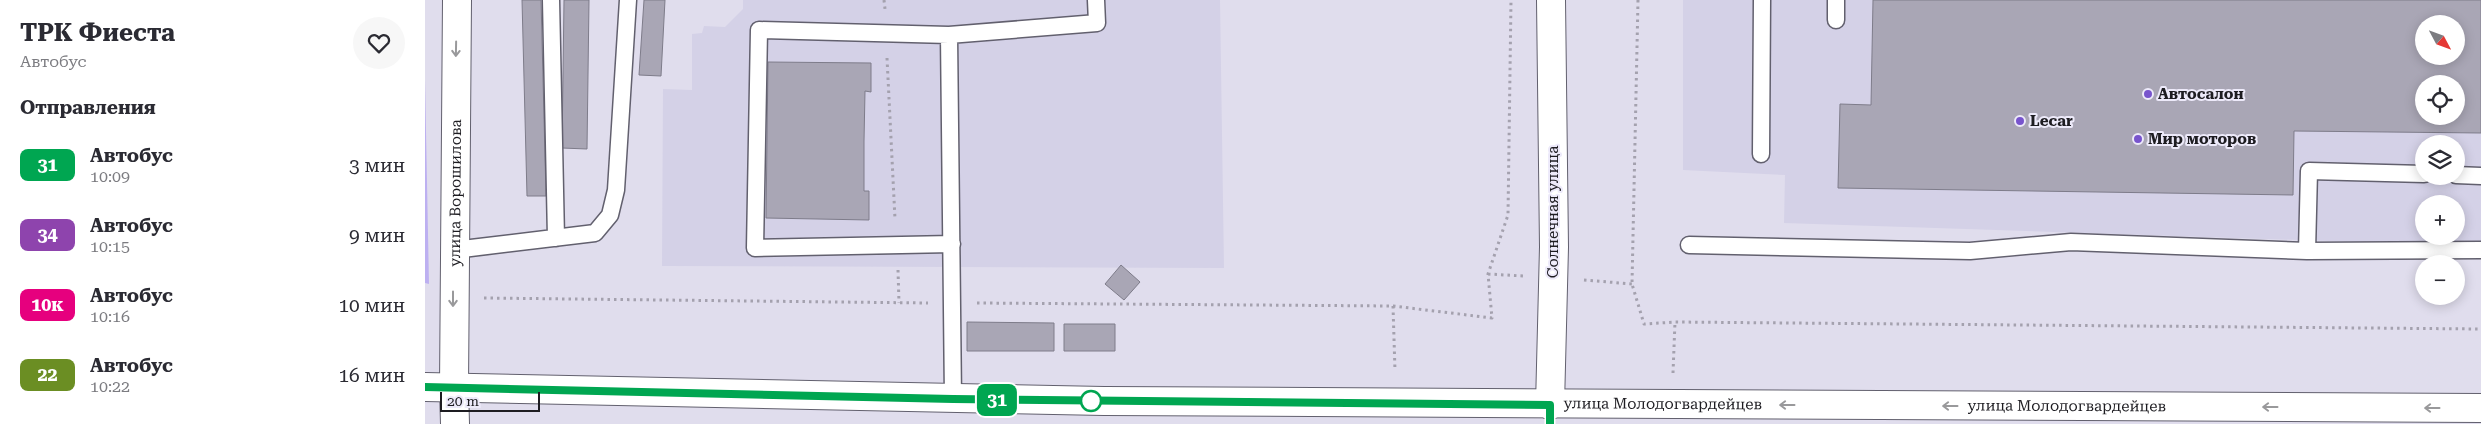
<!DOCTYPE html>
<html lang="ru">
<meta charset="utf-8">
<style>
:root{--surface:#fff;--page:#f7f7f7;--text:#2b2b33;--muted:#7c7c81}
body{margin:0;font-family:"Roboto Serif",serif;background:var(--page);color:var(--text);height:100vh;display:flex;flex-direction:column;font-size:19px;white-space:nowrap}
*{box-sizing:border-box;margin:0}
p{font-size:16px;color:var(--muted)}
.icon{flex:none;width:28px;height:28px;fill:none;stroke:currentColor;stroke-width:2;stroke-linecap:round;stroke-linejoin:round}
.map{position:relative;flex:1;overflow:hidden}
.drawer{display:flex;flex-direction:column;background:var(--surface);width:425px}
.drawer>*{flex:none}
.badge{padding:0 10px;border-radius:8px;font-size:18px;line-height:32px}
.needle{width:32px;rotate:131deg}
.buttons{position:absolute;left:1990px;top:15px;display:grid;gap:10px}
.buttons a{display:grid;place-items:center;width:50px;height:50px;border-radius:50%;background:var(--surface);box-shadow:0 2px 12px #0003;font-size:25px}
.scale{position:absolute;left:15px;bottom:12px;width:100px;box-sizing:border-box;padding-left:5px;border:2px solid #1d1c21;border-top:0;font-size:14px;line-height:18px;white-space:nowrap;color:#1d1c21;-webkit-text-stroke:4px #edeafa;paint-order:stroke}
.map>.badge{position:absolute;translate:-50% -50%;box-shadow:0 0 0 2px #fff}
h2{padding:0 20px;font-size:19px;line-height:45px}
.round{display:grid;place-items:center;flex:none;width:52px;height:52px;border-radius:26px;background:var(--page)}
.summary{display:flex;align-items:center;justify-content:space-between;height:85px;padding:0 20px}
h1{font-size:24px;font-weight:700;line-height:38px}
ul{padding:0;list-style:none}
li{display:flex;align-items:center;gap:15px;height:70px;padding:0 20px}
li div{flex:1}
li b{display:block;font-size:19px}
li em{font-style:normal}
li .badge{min-width:55px;font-weight:700;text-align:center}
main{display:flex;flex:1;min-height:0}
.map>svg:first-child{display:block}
</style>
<main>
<section class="drawer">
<div class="summary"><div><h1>ТРК Фиеста</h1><p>Автобус</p></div><a class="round"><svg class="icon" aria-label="heart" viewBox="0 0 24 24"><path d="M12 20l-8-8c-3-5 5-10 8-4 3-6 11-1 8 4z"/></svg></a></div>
<h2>Отправления</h2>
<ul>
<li><span class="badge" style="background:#00a651;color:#fff">31</span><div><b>Автобус</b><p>10:09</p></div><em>3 мин</em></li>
<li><span class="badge" style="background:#8e44ad;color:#fff">34</span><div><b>Автобус</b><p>10:15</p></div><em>9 мин</em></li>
<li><span class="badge" style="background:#e6007e;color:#fff">10к</span><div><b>Автобус</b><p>10:16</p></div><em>10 мин</em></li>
<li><span class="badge" style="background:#6b8e23;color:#fff">22</span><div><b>Автобус</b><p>10:22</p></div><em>16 мин</em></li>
</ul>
</section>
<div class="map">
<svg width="2056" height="424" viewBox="0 0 2056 424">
<rect width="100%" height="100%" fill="#e0dded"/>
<!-- built -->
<path fill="#d4d1e7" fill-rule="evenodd" d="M318,0h477l4,268 -562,-2 1,-177 29,1v-56l10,-1 2,-7 21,1 18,-18z
M1258,0h798v246l-697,-23 1,-48 -102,-5zM1999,24h32v32h-32zM1999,84h32v32h-32zM1999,144h32v32h-32zM1999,204h32v32h-32z"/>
<!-- green -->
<path fill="#bdb0f1" d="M0,80l4,204 -4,-1z"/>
<!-- building -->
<path fill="#a9a6b5" stroke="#7e7c8a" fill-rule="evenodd" d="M97,0h19l5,196h-19z
M139,0h25l-2,149 -25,-1z
M219,0h21l-4,76 -22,-1z
M1448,0h608v133l-187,-2 -1,64 -455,-7 2,-84 31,1zM1999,24h32v32h-32zM1999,84h32v32h-32z
M343,62l103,1v29l-6,-1 -1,50v50h5v29l-103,-2z
M696,265l19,17 -16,18 -19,-16z
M542,322l87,1v28h-87z
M639,324h51v27h-51z"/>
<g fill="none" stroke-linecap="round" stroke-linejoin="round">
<!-- service casing -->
<g stroke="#62606e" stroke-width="19">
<path id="service" d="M126,0l5,238
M1411,20v-20
M524,35l-190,-5 -4,218 197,-4
M1336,154l1,-154
M2031,175l25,1
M1264,245l281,6 101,-9 236,9 174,-1
M29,250l141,-17 15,-18 6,-25 12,-190
M1882,251l2,-80 115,3
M528,399l-4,-364 148,-12 -1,-23"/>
</g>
<!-- tertiary casing -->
<g stroke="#62606e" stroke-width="30">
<g id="tertiary">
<path id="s1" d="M29,387l3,-387"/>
<path d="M1125,405l4,-158 -3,-247"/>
</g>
</g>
<!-- secondary casing -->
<g stroke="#62606e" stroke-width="30">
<g id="secondary">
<path id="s2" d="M0,387l679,14 1377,7"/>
<path d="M29,387l1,37"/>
</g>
</g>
<!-- path -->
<path stroke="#a4a1ae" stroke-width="3" stroke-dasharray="2.5 4" stroke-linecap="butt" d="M459,0l1,9
M1213,0l-6,284 12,40 31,-2 806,7
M462,58l8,161
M473,270l1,33
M1063,274l35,2
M1159,280l48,4
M59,298l444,5
M552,303l416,3 99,12 -4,-44 20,-59 3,-215
M968,306l2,65
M1248,373l2,-51"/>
<!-- service -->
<use href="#service" stroke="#fff" stroke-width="16"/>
<!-- tertiary -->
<use href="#tertiary" stroke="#fff" stroke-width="28"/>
<!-- secondary -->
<use href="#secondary" stroke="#fff" stroke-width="28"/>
</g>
<!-- one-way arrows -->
<defs><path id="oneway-shaft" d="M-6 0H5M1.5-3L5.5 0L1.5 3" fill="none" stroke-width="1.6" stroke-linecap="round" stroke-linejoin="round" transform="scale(1.25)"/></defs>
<g stroke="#99999b">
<use href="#oneway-shaft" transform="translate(31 49) rotate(91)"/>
<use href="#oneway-shaft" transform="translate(28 299) rotate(90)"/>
<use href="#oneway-shaft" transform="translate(1362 405) rotate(-180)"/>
<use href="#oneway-shaft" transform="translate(1525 406) rotate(-180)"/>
<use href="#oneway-shaft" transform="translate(1845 407) rotate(-180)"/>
<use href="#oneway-shaft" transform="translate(2007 408) rotate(-180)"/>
</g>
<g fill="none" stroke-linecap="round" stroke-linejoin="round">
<!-- line casing -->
<g stroke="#fff" stroke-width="11">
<path id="line" d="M0,387l528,12 597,6v19"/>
</g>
<!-- line -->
<use href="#line" stroke="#00a651" stroke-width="8"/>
</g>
<!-- markers -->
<g fill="#7854cd" stroke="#edeafa" stroke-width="2">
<circle cx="1723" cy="94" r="5"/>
<circle cx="1595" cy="121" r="5"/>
<circle cx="1713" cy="139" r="5"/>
</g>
<circle fill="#fff" stroke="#00a651" stroke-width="2.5" cx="666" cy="401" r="10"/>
<g text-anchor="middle" stroke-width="4" stroke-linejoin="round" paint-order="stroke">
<!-- poi labels -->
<g font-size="15" font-weight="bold" fill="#1d1c21" stroke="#edeafa" text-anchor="start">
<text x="1733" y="99">Автосалон</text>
<text x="1605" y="126">Lecar</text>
<text x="1723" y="144">Мир моторов</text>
</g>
<!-- street labels -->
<g font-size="15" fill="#1d1c21" stroke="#edeafa">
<text dy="5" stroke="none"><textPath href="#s1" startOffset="194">улица Ворошилова</textPath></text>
<text transform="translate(1128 212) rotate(-90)" y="5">Солнечная улица</text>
<text dy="5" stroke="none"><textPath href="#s2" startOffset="1238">улица Молодогвардейцев</textPath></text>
<text dy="5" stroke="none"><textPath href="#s2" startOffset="1642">улица Молодогвардейцев</textPath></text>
</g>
</g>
</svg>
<div class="buttons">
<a><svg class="needle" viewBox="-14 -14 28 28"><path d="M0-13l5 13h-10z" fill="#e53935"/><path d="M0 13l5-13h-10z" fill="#7c7c81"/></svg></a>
<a><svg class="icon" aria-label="locate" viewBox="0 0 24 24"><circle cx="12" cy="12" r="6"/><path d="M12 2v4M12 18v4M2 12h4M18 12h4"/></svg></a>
<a><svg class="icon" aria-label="layers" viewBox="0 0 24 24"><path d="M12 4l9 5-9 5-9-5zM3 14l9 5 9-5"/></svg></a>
<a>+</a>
<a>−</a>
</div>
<div class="scale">20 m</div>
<b class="badge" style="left:572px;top:400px;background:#00a651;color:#fff">31</b>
</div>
</main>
